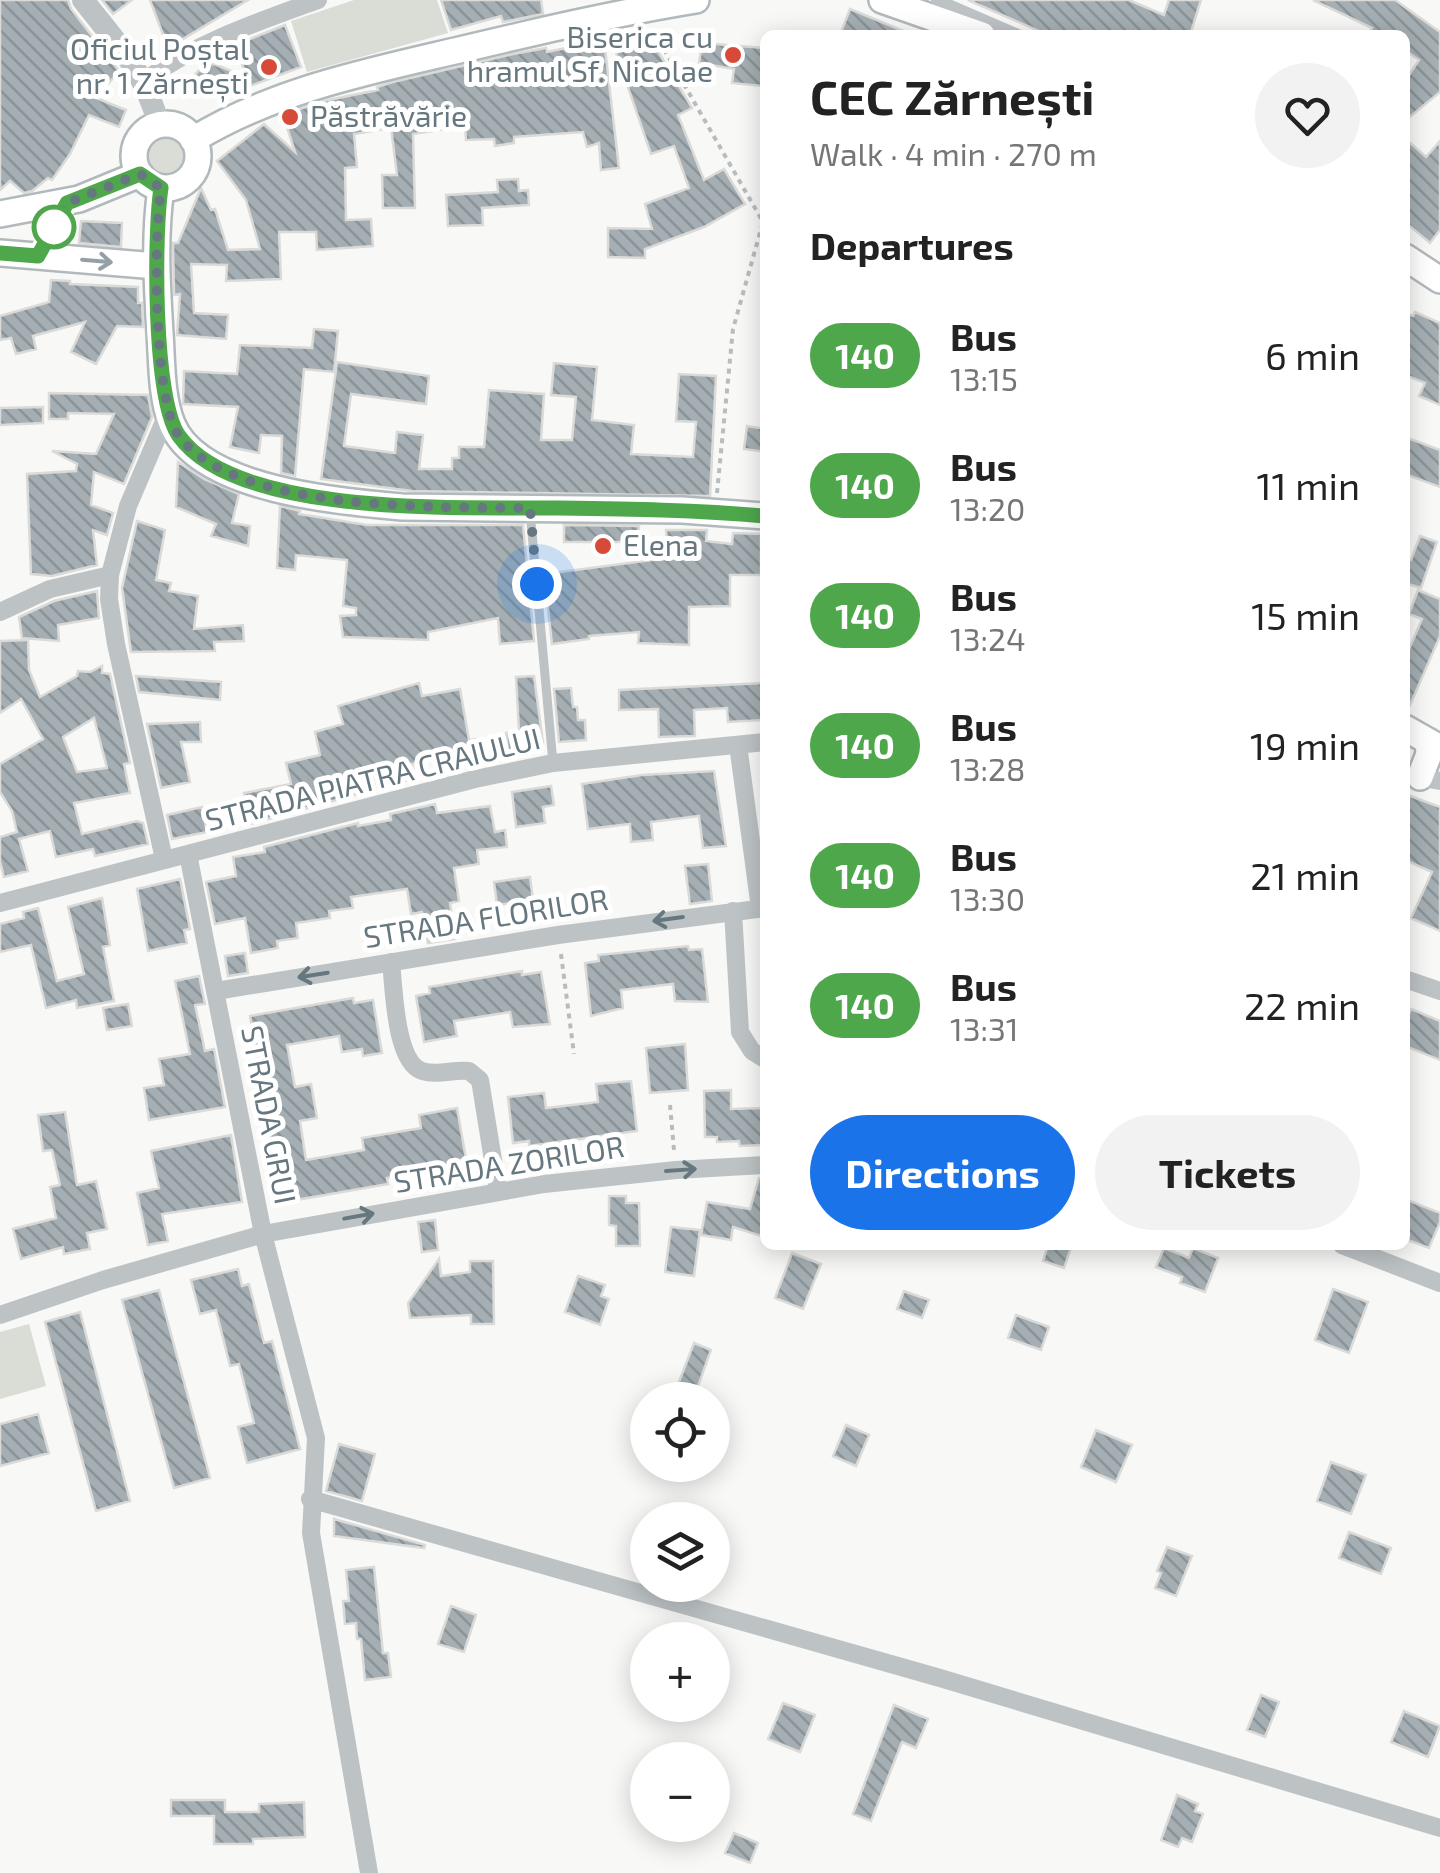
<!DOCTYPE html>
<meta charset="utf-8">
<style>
:root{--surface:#fff;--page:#f2f2f2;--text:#222;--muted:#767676;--accent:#1a73e8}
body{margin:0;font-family:"Exo 2",sans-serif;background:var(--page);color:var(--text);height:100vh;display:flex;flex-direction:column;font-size:38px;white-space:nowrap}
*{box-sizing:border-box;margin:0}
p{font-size:32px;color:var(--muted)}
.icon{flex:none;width:55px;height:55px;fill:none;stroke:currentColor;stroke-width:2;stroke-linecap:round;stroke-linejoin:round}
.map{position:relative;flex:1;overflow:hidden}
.panel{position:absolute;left:760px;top:30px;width:650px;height:1220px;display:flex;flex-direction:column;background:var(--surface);border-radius:15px;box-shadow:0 5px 25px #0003}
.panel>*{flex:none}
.badge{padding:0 20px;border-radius:32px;font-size:35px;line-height:65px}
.tools{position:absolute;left:630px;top:1382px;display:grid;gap:20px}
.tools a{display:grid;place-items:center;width:100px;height:100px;border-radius:50%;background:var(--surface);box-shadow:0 5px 25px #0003;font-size:50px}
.you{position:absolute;width:50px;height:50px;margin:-25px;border:8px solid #fff;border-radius:50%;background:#1a73e8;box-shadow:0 0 0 15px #1a73e833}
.map>.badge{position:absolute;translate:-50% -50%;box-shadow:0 0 0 5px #fff}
h2{padding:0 50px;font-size:38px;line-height:90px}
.round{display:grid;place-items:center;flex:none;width:105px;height:105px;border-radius:52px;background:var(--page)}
.overview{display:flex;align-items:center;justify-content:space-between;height:170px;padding:0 50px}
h1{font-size:48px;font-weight:700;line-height:75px}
.action{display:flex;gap:20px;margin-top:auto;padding:20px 50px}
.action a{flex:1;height:115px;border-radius:60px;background:var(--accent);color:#fff;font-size:40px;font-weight:700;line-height:115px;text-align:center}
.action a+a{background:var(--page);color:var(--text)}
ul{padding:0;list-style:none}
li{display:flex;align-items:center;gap:30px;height:130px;padding:0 50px}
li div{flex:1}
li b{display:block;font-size:38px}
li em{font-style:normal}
li .badge{min-width:110px;font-weight:700;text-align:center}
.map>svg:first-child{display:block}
</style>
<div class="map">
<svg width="1440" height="1873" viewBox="0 0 1440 1873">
<defs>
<pattern id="building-back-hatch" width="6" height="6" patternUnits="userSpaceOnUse" patternTransform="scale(2.5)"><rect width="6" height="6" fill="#a5afb3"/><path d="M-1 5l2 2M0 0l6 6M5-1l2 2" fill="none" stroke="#8a9397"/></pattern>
</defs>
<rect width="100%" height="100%" fill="#f8f8f6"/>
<!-- green -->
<path fill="#d9ddd6" d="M354,0h83l11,33 -141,39 -16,-51z
M147 156a19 19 0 1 1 38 0a19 19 0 1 1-38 0Z
M29,1324l17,62 -46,13v-67z"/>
<!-- building -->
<path fill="url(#building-back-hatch)" stroke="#dadad8" stroke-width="2.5" fill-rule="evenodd" d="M0,0h68l3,9 48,62 -23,27 30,12 -7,17 -30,-12 -19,39 -18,26 -4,-2 -16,13 -8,2 -14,-12 -10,9z
M102,0h30l-19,14z
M150,0h98l-67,40 -14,5z
M441,0h100l2,14 -40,8 -2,-6 -50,14z
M968,0h161l35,15 5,-15h32l-11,35h-142z
M1313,0h82l45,32v60l-35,29v-40l14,-21 -14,-10v-15h-38l5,-7z
M850,9l61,25v1h-71z
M285,25l16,42 -51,19 -15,-41z
M643,26l49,82 -14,7 26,65 20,-11 21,35 -41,23 -59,22v9l-37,-1v-29l44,1 -7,-25 44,-16 -15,-42 -23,8 -40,-116z
M604,40l15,128 -18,2 -2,-27 -12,4 -4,-15 -69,5v6l-19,3 -1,-7 -28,1 -1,-14 -52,8 2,74h-32l-1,-33h15l-6,-47 -37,6 3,33 -12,1 1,52 25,-1 2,27 -56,4 -1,-18h-37l2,47 -55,2 1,-16 -36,-1 3,49 34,2 -2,24 -49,-4 3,-41 -6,1 -1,-52h5l23,-55 10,22 4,-1 13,41 32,-1 -14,-49 -29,-39 47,-37 31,28 -12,-37 10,-4 35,-11 50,-10 -1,-3 16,-5 120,-28 33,-6 1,4z
M702,43l63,5 -4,38 -29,-3 2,-14 -35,-6z
M214,64l20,8 -11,19 -15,6 -13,-9 -2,-11 11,-12z
M1405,138l21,19 14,-16v89l-10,13 -25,-21z
M518,179l1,12 9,-1 1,15 -47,3 1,17 -35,1 -2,-31 52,-3 -1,-12z
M81,221l41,2 -1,24 -42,-4z
M51,280l19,1v3l68,3v16h4l1,24 -26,-1 -21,38 -25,-12 14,-30 -52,14 3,13 -20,5 -5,-16 -11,2v-24l49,-14z
M1415,312l25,11v82l-21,-9 6,-13 -20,-8v-62l8,3z
M314,329l24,2 -4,41 -30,-3 -9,107 -14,-3 1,-37 -21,-1 -2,18 -29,-6 8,-40 -55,-3 1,-33 53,3 3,-29 72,3z
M337,362l92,14 -3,28 -75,-10 -7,52 51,7 2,-21 26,3 -4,34h33v-11h7v-11h25l5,-57 55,4 -3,46h31l4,-43 -25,-2 3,-32 43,4 -5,53 42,5 -3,29 62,3 3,-35 -20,-1 3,-47 37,2 -6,120 -298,-5 -91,-12z
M49,393l99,2 4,22 -28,67 -30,-12 -3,33 22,8 -6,22 -14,-5 4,35 -45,11 -21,-2 -4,-100 49,-3 1,-7 -25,-13 44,3 18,-40 -46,-1v6h-19z
M43,407v16l-43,2v-17z
M747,426l18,3v23l-21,-3z
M1405,437l35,13v37l-35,-13z
M178,462l26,17 35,15 -7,29 18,3 -2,20 -37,-10 5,-12 -40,-17z
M280,506l20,5 -1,3 68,11h156l11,116 -34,3 -2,-26 -70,14v8l-85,-3 -3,-21 16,-1v-7l-13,-2 4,-46 -51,-5 -1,15 -18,-2z
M137,521l28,9 -9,50 15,3 -2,8 29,5 -4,33 49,-4 1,16 -30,1 1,9 -84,1 -9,-64z
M564,525l75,1 -1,16h-74z
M666,530h41l-1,11 26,3 1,-11 28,1v41h-31v31l-41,1v38l-51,-2 1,-11 -50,4v3l-37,5 -8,-70 124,-16z
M1420,536l17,6 -16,46 -16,-5v-25l6,2z
M1418,590l22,9v37l-33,76 -2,-53 17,-40 -13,-5z
M97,591l2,27 -41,7 1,16 -37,-3 -3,-21 35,-16z
M28,640l1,30 11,27 37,-21 1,-5 12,1 12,-6v7l8,1 20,89 -6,1 6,29 -56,10 8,31 55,-13 6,2 5,21 -53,12 -2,-7 -37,8 -6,-26 -31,8 9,32 -24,6 -4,-16v-24l17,-5 -5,-21 -12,-19v-28l43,-25 -22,-40 -21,14v-72zM94,718l13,50 -30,4 -14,-35z
M136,676l85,6 -1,18 -81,-8z
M534,676l9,67h-5v6l-30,4 -2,-20 13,-2 -3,-54z
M419,683l3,13 38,-7 9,51 8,-1 4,21 -29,5 -2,-11 -38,10 4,14 -166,46 -6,-31 47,-9 -5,-21 34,-8 -5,-23 28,-8 -5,-18z
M765,683v37l-37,2 -1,-14 -33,2 1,26 -36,1 -1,-28 -39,1v-20z
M571,688l2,19h4l1,13h7l1,20 -27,2 -5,-53z
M200,722l1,20h-20l9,40 -29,6 -14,-64z
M714,771l12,75 -23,2 -4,-32 -48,6 2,18 -22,2 -1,-18 -42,5 -6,-45 60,-9z
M551,786l3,19 -11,2 2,16 -29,4 -4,-35z
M1405,794l35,13v124l-29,-13 21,-46 -27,-12z
M435,804l2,9 53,-7 5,26 10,-2 2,17 -30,3 2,14 -25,4 5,33 -9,2 5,36 -27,4 -6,-31 -11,2 -4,-25 -56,8 2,11 -24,3 1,7 -34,5 2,15 -21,3 1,7 -27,5 -6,-35 -30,6 -9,-42 30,-6 -3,-19 32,-5 -1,-5 94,-24v3l33,-6 -1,-6z
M202,807l5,25 -35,7 -5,-24z
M708,864l4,37 -22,3 -5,-38z
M530,877l3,23 -36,5 -3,-23z
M180,879l10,50 -6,1 3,13 -39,8 -11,-62z
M102,898l8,47 -7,2 11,54 -37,7 -1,-8 -30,8 -15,-63 -31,7v-28l24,-6 -1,-6 15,-4 19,73 27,-7 -16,-67z
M688,946l1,4 13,-1 6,53 -33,-1 -2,-17 -52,6 2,18 -32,8 -6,-53 14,-2 -1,-6z
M245,953l3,20 -20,3 -3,-20z
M522,971v4l19,-3 9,52 -37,3 -3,-15 -56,9 3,15 -33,6 -8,-46 14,-3 -1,-6z
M199,976l6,28 -10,1 10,46 9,-2 11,58 -76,13 -5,-32 20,-3 -5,-26 31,-5 -15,-73z
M353,998l1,5 19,-3 9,53 -19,3 -1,-7 -20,3 -3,-16 -52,9 8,42 16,-3 6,34 -17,3 6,39 58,-10 -2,-12 59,-10 -2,-13 38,-7 9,51 -18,3 1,6 -62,10 1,6 -92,16 -1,-3 -14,2 -31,-183z
M128,1004l4,22 -25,4 -4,-22z
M1411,1009l29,12v39l-35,-14v-23z
M685,1044l3,46 -38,3 -4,-45z
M631,1081l6,50 -108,15v-5l-16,2 -5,-46 36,-4 2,15 52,-6 -2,-18z
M731,1090v19l34,-1v37l-25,1 -1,-5 -22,1v-5h-12l-1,-46z
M65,1112l12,73 19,-4 11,48 -20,4 3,16 -26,5 -1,-7 -42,12 -8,-30 43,-11 -6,-31 10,-2 -8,-35 -9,1 -5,-36z
M231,1135l11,67 -80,12 6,27 -20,4 -11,-52 22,-5 -8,-37z
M759,1178h6v59l-32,-10 -2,13 -30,-5 6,-33 43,7z
M609,1196h17v7h13l1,43h-24v-20l-7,-1z
M1405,1199l35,14v9l-11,26 -24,-9z
M435,1220l3,30 -16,2 -4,-30z
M671,1227l29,3 -6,46 -29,-4z
M1048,1245h24l-8,23 -21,-7z
M1164,1248l25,10 4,-10 25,10 -13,34 -25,-9 2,-6 -26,-10z
M792,1253l29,11 -18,45 -28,-11z
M439,1259l2,17 29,-4v-11h23l1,63h-23v-9l-61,3 -2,-15z
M238,1269l4,17 7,-2 15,59 8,-2 28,108 -53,14 -9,-36 16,-4 -15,-59 -9,2 -14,-56 -16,4 -9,-34z
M578,1276l27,9 -4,11 8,3 -9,26 -35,-13z
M1333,1289l35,13 -19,51 -34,-13z
M159,1290l51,188 -36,10 -52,-188z
M904,1291l25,9 -7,18 -25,-9z
M80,1312l50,189 -34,10 -51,-189z
M1016,1315l33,12 -8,23 -33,-12z
M694,1343l17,7 -18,50h-21z
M38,1414l11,39 -49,13v-42z
M846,1425l23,10 -13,31 -23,-10z
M1096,1430l36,15 -16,37 -35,-15z
M339,1444l36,10 -13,47 -36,-10z
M1331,1462l35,13 -15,39 -34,-13z
M334,1519l91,26 -1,3 -90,-12z
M1349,1532l42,16 -10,26 -42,-16z
M1167,1547l25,9 -16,40 -21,-8 6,-15 -4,-2z
M374,1567l9,86h5l3,24 -26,3 -4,-41h-4l-1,-16 -11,1 -2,-23h6l-3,-31z
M451,1606l25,9 -12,37 -26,-8z
M1261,1695l18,7 -14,35 -18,-7z
M783,1703l32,12 -15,37 -32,-13z
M894,1705l34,14 -12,29 -14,-6 -31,79 -18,-7z
M1404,1711l36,15 -12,31 -37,-15z
M1177,1795l21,9 -3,7 8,3 -11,28 -10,-4 -4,9 -17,-7z
M171,1800h54v12h34v-8l45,-2 1,35 -52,2v5h-39v-28h-43z
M734,1833l24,10 -8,20 -25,-10z"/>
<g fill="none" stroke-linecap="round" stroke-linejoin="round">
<!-- secondary casing -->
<g stroke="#b2b9bc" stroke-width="30">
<path id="secondary" d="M882,0l100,35
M134 156a32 32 0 1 1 64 0a32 32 0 1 1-64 0Z
M193,140c80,-49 172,-68 262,-89 80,-19 161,-38 241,-51
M161,188c-7,49 -4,96 -1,145 2,29 1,64 12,91 27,66 169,78 230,83l280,3 83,6
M0,214l79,-15 61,-25
M0,253l156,13
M1405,257l35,23
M1405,728l35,20
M1420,777l9,-23 -1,-13"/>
</g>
<!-- path -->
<path stroke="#b8bcbe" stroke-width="4" stroke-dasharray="5 5" stroke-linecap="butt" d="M654,32l109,190 -30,107 -16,164
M561,954l13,100
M670,1105l4,45"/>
<!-- service -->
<path stroke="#bdc3c5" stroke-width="9" d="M39,254l26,-48
M530,511l23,252"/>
<!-- pedestrian -->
<path stroke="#bdc3c5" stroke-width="12" d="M937,0l81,35"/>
<!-- minor -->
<path stroke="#bdc3c5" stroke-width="18" d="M144,81c54,-39 113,-59 174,-81
M0,612l50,-23 60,-14
M738,745l22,163
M1405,775l35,6
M188,854l75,380 53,204 -5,95 58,340
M164,859l-48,-215 -7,-45 1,-24 18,-69 40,-94
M0,903l475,-124 78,-16 212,-21
M733,911l7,121 12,19 13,8
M391,962c3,26 4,100 31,109 16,5 31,-2 47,0l11,9 18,111
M1405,979l35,12
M216,991l342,-56 207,-27
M1342,1245l98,38
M0,1315l103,-35 160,-46 281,-50 132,-14 89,-5
M310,1499l630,179 500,150"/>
<!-- tertiary -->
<path stroke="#bdc3c5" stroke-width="22" d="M83,0c35,45 60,68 76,125"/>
<!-- secondary -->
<use href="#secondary" stroke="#fff" stroke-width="25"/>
</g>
<!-- one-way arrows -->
<defs><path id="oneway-shaft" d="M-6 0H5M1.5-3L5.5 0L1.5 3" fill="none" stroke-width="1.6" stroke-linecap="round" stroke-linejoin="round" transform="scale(2.5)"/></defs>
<use stroke="#94a0a5" href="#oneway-shaft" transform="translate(97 261) rotate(5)"/>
<g stroke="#66777f">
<use href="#oneway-shaft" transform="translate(668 919) rotate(172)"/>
<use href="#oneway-shaft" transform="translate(313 975) rotate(171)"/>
<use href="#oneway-shaft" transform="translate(681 1170) rotate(-4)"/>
<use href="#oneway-shaft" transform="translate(359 1216) rotate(-10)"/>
</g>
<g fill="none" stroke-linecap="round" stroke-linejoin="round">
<!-- line casing -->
<g stroke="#fff" stroke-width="22">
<path id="line" d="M0,253l38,3 29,-53 73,-29 21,14c-7,46 -8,212 18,248 59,82 288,71 380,72 69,1 138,2 206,8"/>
</g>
<!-- line -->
<use href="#line" stroke="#4ea74b" stroke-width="15"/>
<!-- walk -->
<path stroke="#66777f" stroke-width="10" stroke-dasharray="0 18" d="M54,227l13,-24 73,-29 21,14c-7,46 -8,213 18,248 57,77 264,71 351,72l7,76"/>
</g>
<!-- markers -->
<g fill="#d74a38" stroke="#fff" stroke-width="4">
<circle cx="733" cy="55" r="10"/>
<circle cx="269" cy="67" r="10"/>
<circle cx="290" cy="117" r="10"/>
<circle cx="603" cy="546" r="10"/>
</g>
<circle fill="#fff" stroke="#4ea74b" stroke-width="5" cx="54" cy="227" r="20"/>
<g text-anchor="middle" stroke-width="10" stroke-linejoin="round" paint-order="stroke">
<!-- poi labels -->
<g font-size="30" fill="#66777f" stroke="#fff" text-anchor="end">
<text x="713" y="48">Biserica cu<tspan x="713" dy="34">hramul Sf. Nicolae</tspan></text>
<text x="249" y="60">Oficiul Poștal<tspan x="249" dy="34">nr. 1 Zărnești</tspan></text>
<text x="310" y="127" text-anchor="start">Păstrăvărie</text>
<text x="623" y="556" text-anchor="start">Elena</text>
</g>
<!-- street labels -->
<g font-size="30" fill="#66777f" stroke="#fff">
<text transform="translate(373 780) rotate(-14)" y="10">STRADA PIATRA CRAIULUI</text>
<text transform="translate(486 919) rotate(-9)" y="10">STRADA FLORILOR</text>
<text transform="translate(268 1115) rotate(79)" y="10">STRADA GRUI</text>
<text transform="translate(509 1165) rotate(-9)" y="10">STRADA ZORILOR</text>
</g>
</g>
</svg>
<div class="tools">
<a><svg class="icon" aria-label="locate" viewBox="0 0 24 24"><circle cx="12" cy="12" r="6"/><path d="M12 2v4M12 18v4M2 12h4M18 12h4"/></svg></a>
<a><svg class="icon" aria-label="layers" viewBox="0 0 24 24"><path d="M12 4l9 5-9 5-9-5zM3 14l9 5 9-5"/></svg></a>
<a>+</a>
<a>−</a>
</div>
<div class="you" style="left:537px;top:584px"></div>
<section class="panel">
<div class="overview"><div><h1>CEC Zărnești</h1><p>Walk · 4 min · 270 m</p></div><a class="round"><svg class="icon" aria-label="heart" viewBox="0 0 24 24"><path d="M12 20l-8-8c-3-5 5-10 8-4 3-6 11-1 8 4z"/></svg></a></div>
<h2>Departures</h2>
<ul>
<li><span class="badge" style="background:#4ea74b;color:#fff">140</span><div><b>Bus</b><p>13:15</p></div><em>6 min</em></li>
<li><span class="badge" style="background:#4ea74b;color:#fff">140</span><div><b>Bus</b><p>13:20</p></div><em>11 min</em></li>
<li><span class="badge" style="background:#4ea74b;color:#fff">140</span><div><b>Bus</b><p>13:24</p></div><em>15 min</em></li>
<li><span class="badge" style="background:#4ea74b;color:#fff">140</span><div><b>Bus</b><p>13:28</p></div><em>19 min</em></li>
<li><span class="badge" style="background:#4ea74b;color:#fff">140</span><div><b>Bus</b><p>13:30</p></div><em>21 min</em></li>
<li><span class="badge" style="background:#4ea74b;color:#fff">140</span><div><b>Bus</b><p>13:31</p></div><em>22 min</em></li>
</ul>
<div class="action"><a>Directions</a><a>Tickets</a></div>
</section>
</div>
